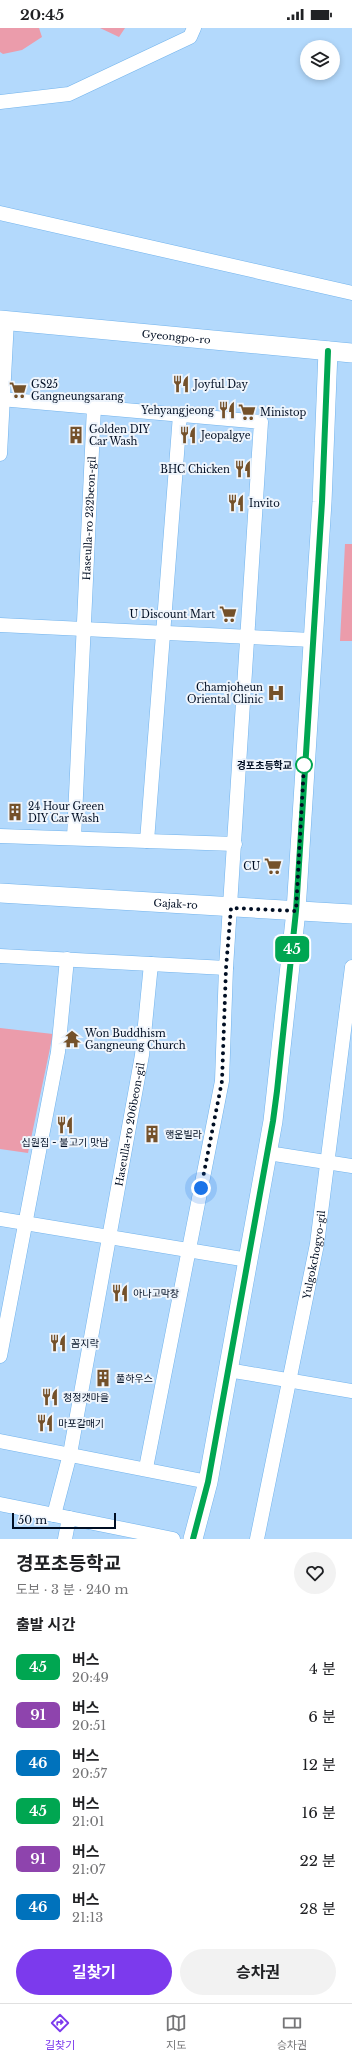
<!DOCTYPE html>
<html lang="ko">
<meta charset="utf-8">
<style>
:root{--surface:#fff;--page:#f2f2f2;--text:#202124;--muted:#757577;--line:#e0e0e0;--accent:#7c3aed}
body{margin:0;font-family:"Libre Baskerville","Noto Sans KR",serif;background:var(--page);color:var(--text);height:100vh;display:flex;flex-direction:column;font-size:15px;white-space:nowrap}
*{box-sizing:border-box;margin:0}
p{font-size:13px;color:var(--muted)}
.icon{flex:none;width:22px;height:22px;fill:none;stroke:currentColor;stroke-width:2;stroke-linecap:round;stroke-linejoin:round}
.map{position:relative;height:1511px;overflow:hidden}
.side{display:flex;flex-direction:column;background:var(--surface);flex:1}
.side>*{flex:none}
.badge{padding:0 8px;border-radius:6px;font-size:14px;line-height:26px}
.fabs{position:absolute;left:300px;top:12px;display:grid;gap:8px}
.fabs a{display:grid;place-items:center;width:40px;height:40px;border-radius:50%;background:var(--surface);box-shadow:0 2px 6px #0003;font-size:20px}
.scale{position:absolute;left:12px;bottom:10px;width:104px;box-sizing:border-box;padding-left:4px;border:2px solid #000e23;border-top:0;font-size:11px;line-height:14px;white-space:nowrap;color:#000e23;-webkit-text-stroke:3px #eff5fc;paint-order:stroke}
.you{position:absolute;width:20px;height:20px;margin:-10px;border:3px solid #fff;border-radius:50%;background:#1a73e8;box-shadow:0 0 0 6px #1a73e833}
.map>.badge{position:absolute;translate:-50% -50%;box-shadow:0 0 0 2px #fff}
h2{padding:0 16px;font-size:15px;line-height:36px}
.round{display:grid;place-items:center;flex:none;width:42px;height:42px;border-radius:21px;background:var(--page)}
.headline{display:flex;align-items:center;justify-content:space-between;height:68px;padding:0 16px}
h1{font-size:19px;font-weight:700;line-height:30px}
.button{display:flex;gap:8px;margin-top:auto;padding:8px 16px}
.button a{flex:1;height:46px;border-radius:24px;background:var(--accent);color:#fff;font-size:16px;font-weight:700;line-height:46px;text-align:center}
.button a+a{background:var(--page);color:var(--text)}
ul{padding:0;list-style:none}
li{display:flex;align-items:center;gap:12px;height:48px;padding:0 16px}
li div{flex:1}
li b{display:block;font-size:15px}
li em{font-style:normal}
li .badge{min-width:44px;font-weight:700;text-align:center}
.status{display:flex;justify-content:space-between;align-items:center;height:28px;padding:0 20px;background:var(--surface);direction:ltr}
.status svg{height:11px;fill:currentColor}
.dock{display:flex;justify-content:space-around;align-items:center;height:56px;border-top:1px solid var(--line);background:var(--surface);font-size:11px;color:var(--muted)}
.dock a{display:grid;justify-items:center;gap:2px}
.dock .current{color:var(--accent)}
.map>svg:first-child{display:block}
</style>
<div class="status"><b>20:45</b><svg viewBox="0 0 49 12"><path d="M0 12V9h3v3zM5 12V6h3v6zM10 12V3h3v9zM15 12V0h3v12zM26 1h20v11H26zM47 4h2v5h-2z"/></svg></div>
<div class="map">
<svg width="352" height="1511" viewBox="0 0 352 1511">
<rect width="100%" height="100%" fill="#b3d9fc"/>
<!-- green -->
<path fill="#eb9cab" d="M0,0h39l3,9 -20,13 -19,4 -3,-2z
M100,0h25l-6,9z
M345,516h7v97h-12z
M0,1000l53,6 -25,119 -28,-4z"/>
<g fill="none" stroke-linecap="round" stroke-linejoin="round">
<!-- street casing -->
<g stroke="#72b3ec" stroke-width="15">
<g id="street">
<path d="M0,74l69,-8 121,-57 4,-9"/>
<path d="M0,185l352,80"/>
<path d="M0,371l261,23 -35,546 -4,113 -76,387"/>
<path d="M0,426l7,-134"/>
<path d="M0,597l312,15"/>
<path d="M0,808l235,8"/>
<path id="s1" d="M74,810l20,-431"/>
<path d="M147,813l33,-426"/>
<path d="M0,928l226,12"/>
<path d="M268,1125l84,13"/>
<path d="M0,1191l248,41"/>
<path d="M0,1328l58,-304 9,-93"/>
<path d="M228,1342l124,21"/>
<path d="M0,1413l208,41"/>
<path d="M0,1476l173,35"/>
<path id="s2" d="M54,1487l16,-61 72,-399 9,-91"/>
<path d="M65,1511l4,-21"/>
<path id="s3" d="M257,1511l60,-295 35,-277"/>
</g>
</g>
<!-- secondary casing -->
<g stroke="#72b3ec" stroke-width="20">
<g id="secondary">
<path id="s4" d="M0,292l352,33"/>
<path id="s5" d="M0,865l352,21"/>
<path d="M193,1511l15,-57 65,-361 23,-210 26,-409 6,-151"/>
</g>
</g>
<!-- street -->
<use href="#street" stroke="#fff" stroke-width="14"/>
<!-- secondary -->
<use href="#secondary" stroke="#fff" stroke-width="19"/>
</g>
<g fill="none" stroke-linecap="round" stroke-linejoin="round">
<!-- line casing -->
<g stroke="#fff" stroke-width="9">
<path id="line" d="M193,1511l15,-57 65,-361 4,-30 19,-180 26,-409 6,-151"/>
</g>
<!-- line -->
<use href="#line" stroke="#00a651" stroke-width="6"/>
<!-- walk -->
<path stroke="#000e23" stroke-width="4" stroke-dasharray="0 7.2" d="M201,1160l21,-107 4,-113 5,-60 65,3 8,-146"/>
</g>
<!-- icons -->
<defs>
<g id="restaurant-bare" transform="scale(1.38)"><path d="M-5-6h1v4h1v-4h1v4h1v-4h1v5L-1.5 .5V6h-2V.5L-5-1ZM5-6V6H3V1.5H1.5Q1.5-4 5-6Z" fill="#74512a" stroke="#eff5fc" stroke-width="2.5" paint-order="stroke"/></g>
<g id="supermarket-bare" transform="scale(1.38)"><path d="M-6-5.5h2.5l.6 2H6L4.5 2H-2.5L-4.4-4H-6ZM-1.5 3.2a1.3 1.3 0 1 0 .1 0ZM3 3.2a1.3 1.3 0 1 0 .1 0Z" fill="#74512a" stroke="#eff5fc" stroke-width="2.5" paint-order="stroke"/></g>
<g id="building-bare" transform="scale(1.38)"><path d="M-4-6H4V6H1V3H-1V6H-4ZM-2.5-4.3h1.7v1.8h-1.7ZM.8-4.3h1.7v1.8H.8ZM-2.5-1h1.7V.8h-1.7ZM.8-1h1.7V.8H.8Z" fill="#74512a" stroke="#eff5fc" stroke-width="2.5" paint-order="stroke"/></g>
<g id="hospital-bare" transform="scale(1.38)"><path d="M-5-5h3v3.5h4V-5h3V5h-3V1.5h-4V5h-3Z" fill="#74512a" stroke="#eff5fc" stroke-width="2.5" paint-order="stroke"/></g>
<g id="temple-bare" transform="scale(1.38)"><path d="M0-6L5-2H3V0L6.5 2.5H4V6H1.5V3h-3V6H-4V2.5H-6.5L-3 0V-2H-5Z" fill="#74512a" stroke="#eff5fc" stroke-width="2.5" paint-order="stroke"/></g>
</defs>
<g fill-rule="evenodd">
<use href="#restaurant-bare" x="181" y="356"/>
<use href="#supermarket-bare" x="18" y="362"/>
<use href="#restaurant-bare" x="227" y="382"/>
<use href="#supermarket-bare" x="247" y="384"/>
<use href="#building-bare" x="76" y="407"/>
<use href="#restaurant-bare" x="188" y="407"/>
<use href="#restaurant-bare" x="243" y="441"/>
<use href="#restaurant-bare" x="236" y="475"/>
<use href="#supermarket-bare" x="228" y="586"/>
<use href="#hospital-bare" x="276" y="665"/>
<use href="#building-bare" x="15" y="784"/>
<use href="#supermarket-bare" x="273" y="838"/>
<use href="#temple-bare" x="72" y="1011"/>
<use href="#restaurant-bare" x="65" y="1097"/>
<use href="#building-bare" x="152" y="1106"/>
<use href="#restaurant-bare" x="120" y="1265"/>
<use href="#restaurant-bare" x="58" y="1315"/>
<use href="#building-bare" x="103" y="1350"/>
<use href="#restaurant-bare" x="50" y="1369"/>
<use href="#restaurant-bare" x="45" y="1395"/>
</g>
<!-- markers -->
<circle fill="#fff" stroke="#00a651" stroke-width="2" cx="304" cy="737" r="8"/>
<g text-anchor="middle" stroke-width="4" stroke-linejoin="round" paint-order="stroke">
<!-- street labels -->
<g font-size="10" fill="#000e23" stroke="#eff5fc">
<text dy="4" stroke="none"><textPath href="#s4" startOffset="177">Gyeongpo-ro</textPath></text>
<text dy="4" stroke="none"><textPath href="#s1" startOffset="320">Haseulla-ro 232beon-gil</textPath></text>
<text dy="4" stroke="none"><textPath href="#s5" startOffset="176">Gajak-ro</textPath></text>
<text dy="4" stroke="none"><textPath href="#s2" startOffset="398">Haseulla-ro 206beon-gil</textPath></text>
<text dy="4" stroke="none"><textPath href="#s3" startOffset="290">Yulgokchogyo-gil</textPath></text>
</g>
<!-- poi labels -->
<g font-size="10" fill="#000e23" stroke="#eff5fc" text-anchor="start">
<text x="31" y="360">GS25<tspan x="31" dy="12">Gangneungsarang</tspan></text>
<text x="194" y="360">Joyful Day</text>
<text x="214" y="386" text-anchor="end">Yehyangjeong</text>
<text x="260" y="388">Ministop</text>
<text x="89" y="405">Golden DIY<tspan x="89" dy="12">Car Wash</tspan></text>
<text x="201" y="411">Jeopalgye</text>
<text x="230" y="445" text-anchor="end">BHC Chicken</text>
<text x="249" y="479">Invito</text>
<text x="215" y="590" text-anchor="end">U Discount Mart</text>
<text x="263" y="663" text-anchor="end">Chamjoheun<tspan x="263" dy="12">Oriental Clinic</tspan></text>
<text x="28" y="782">24 Hour Green<tspan x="28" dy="12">DIY Car Wash</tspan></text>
<text x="260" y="842" text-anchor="end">CU</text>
<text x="85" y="1009">Won Buddhism<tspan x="85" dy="12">Gangneung Church</tspan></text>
<text x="165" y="1110">행운빌라</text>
<text x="65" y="1118" text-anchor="middle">십원집 - 불고기 맛남</text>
<text x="133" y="1269">아나고막창</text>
<text x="71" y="1319">꼼지락</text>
<text x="116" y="1354">풀하우스</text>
<text x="63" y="1373">청정갯마을</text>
<text x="58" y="1399">마포갈매기</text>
</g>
<!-- stop labels -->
<g font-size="10" font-weight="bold" fill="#000e23" stroke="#eff5fc" text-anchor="end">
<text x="292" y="741">경포초등학교</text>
</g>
</g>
</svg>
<div class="fabs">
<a><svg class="icon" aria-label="layers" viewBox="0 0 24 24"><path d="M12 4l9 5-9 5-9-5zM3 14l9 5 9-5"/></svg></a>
</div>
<div class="scale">50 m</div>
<div class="you" style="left:201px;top:1160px"></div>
<b class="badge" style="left:292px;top:921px;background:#00a651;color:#fff">45</b>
</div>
<section class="side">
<div class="headline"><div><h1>경포초등학교</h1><p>도보 · 3 분 · 240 m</p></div><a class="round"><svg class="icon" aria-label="heart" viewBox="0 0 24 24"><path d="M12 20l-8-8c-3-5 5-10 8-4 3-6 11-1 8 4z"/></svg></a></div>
<h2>출발 시간</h2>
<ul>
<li><span class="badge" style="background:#00a651;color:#fff">45</span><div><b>버스</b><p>20:49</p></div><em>4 분</em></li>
<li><span class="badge" style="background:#8e44ad;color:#fff">91</span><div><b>버스</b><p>20:51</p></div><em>6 분</em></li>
<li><span class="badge" style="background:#0072bc;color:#fff">46</span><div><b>버스</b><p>20:57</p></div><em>12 분</em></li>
<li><span class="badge" style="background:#00a651;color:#fff">45</span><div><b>버스</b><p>21:01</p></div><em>16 분</em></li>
<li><span class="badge" style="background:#8e44ad;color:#fff">91</span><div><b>버스</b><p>21:07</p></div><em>22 분</em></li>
<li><span class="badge" style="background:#0072bc;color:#fff">46</span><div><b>버스</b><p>21:13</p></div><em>28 분</em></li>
</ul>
<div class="button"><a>길찾기</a><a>승차권</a></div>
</section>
<nav class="dock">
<a class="current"><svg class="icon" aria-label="directions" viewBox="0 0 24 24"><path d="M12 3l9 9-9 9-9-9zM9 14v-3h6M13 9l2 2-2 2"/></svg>길찾기</a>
<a><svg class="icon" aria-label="map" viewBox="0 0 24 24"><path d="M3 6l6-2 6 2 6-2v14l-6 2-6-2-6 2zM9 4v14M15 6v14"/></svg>지도</a>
<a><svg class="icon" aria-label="tickets" viewBox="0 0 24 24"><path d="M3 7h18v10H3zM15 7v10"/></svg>승차권</a>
</nav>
